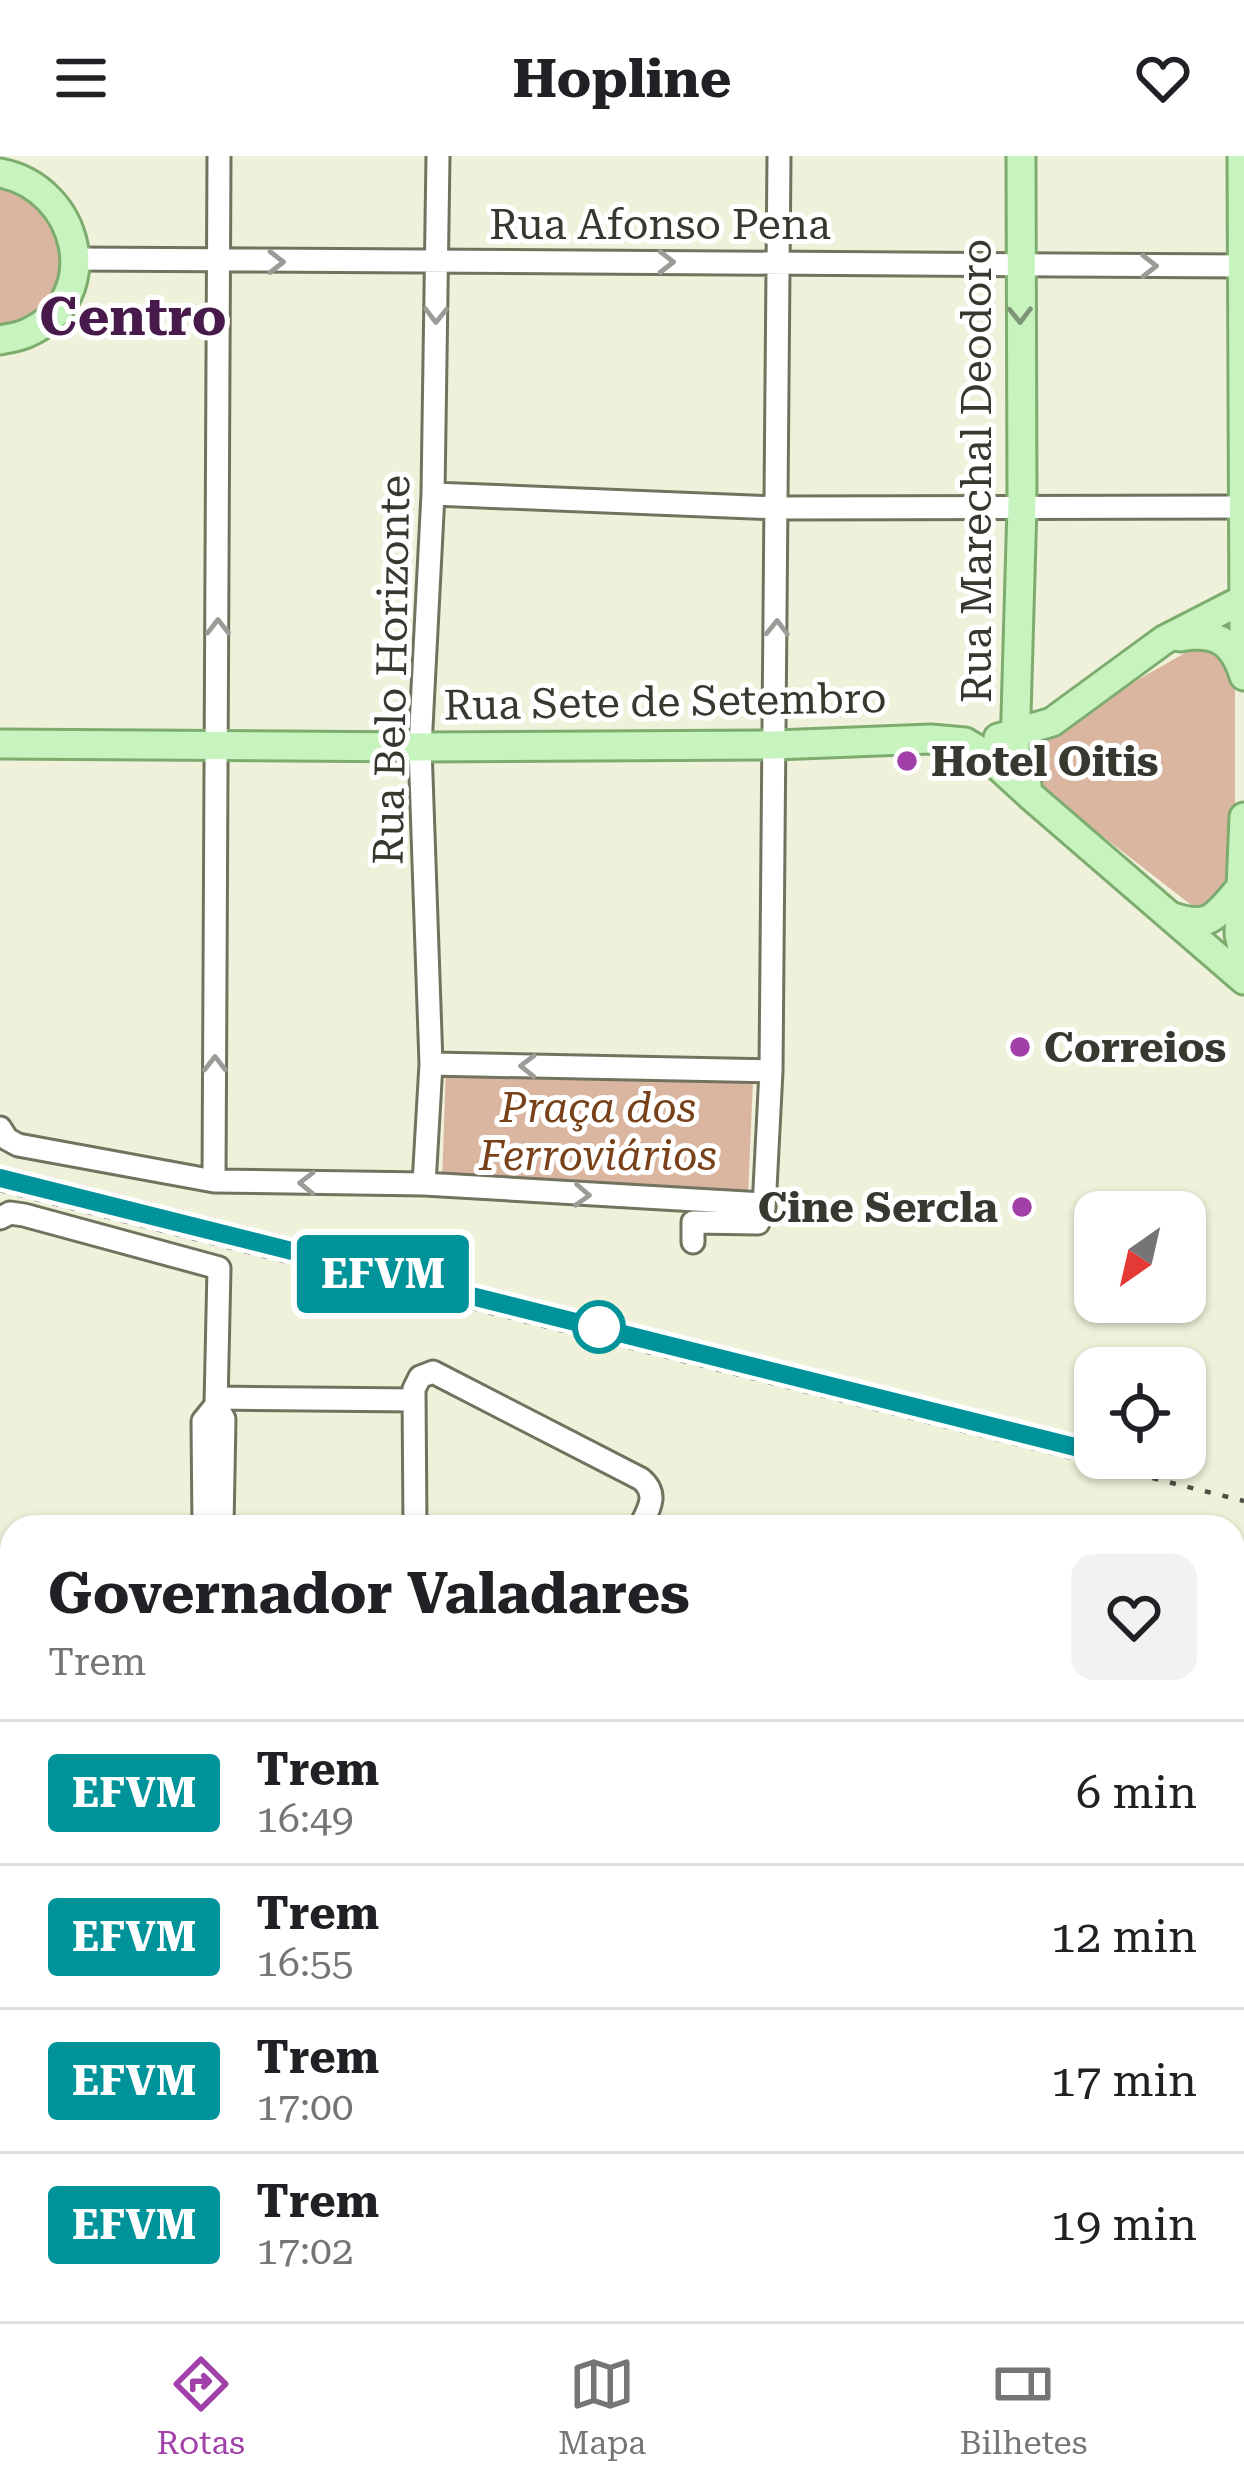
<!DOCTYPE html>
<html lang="pt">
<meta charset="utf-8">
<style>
:root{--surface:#fff;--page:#f2f2f2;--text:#202124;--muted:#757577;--line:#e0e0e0;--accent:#a040a8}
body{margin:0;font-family:"Roboto Serif",serif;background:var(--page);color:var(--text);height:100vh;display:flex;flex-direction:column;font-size:45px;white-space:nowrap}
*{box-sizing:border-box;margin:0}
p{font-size:39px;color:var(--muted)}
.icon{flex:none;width:66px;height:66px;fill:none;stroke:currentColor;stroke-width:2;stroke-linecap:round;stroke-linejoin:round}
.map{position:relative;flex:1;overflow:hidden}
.panel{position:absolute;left:0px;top:1359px;width:1245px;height:807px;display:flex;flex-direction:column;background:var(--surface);border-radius:36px 36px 0 0;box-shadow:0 3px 9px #0004}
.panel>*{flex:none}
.badge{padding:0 24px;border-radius:9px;font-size:42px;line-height:78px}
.needle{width:78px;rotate:214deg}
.fabs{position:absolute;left:1074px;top:1035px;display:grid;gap:24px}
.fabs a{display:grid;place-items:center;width:132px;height:132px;border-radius:24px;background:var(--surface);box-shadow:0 3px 9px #0004;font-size:60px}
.map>.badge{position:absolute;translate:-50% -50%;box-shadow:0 0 0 6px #fff}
.round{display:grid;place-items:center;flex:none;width:126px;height:126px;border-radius:24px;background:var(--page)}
.headline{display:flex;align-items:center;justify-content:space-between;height:204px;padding:0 48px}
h1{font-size:57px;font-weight:700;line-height:90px}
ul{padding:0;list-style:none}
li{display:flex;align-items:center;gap:36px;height:144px;padding:0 48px;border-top:3px solid var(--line)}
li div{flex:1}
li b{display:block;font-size:45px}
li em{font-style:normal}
li .badge{min-width:132px;font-weight:700;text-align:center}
header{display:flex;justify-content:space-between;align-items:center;height:156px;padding:0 48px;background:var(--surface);font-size:54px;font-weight:700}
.tab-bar{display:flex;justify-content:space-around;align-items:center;height:168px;border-top:3px solid var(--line);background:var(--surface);font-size:33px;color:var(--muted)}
.tab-bar a{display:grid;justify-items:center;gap:6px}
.tab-bar .selected{color:var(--accent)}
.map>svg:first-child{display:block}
</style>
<header><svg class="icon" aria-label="menu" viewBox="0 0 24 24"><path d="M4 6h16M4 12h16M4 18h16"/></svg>Hopline<svg class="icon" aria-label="heart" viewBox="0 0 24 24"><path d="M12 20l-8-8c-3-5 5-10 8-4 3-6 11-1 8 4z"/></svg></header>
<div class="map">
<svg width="1244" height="2165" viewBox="0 0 1244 2165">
<rect width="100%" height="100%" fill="#f0f1da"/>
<!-- green -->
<path fill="#dab59f" d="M0,30c19,4 45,18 55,36 14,24 10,71 -12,89 -11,9 -30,15 -43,21z
M1206,485l25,25 4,26v186l-5,16 -31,17 -161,-125c-10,-20 -6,-37 8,-54z
M446,911l307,14 -5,114 -306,-14z"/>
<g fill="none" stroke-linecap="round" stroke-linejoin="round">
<!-- minor casing -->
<g stroke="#71735e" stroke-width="27">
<path id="minor" d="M75,103l1169,7
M433,338l345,14 466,-1
M431,908l340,7
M0,972l7,11 11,6 196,36 210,3 340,20
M214,1025l5,-1025
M424,1028l7,-120 -11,-317 13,-253 5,-338
M0,1062l10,-5 14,2 195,53 -3,137 8,14 -2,108
M693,1086v-20l65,1 6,-15 7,-137 8,-915
M216,1242l198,2
M204,1371l-1,-106 13,-16
M415,1371l-1,-138 6,-12 13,-5 208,107c18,15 8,30 -1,48
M0,1808h12
M0,2031h12
M0,2061l12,3
M391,2154l49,11"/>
</g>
<!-- major casing -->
<g stroke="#7dac6f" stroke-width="33">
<path id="major" d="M1021,0l1,349 -7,246 12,34
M1242,0l2,476
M0,17c80,15 106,125 27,160 -8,4 -18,5 -27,7
M1180,481c35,-6 53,3 64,39
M998,582l54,-16 112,-82 78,-40
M0,588l420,3 355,-2 156,-6 34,3 20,12 47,43 212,183
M1244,661l-5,117 5,23
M1170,760c40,14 45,1 70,-28"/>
</g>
<!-- minor -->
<use href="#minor" stroke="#fff" stroke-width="21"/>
<!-- major -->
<use href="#major" stroke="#c7f3be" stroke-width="27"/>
<!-- rail -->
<path stroke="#505146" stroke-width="4.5" stroke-dasharray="6 12" stroke-linecap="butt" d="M0,1034l1244,311"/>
</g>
<!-- one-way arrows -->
<defs><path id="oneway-chevron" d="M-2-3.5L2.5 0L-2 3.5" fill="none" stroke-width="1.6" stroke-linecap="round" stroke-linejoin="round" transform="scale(3)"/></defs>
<g stroke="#9b9c97">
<use href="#oneway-chevron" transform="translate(276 106)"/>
<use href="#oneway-chevron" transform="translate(666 106)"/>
<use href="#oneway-chevron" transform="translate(1149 110)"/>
<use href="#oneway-chevron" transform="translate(436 159) rotate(91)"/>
<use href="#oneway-chevron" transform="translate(218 471) rotate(-90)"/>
<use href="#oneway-chevron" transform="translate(777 472) rotate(-89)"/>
<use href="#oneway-chevron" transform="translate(215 908) rotate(-90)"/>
<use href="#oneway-chevron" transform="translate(528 910) rotate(-179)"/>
<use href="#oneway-chevron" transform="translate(307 1027) rotate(-179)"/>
<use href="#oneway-chevron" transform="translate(582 1039) rotate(3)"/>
</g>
<use stroke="#7f9676" href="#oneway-chevron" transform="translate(1020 159) rotate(89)"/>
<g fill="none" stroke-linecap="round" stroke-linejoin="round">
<!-- line casing -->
<g stroke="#fff" stroke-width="27">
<path id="line" d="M0,1022l1095,274"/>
</g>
<!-- line -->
<use href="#line" stroke="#00939a" stroke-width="18"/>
</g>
<!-- markers -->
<g fill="#a040a8" stroke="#fff" stroke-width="4.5">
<circle cx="907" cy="605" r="12"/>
<circle cx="1020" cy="891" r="12"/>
<circle cx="1022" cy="1051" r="12"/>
</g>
<circle fill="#fff" stroke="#00939a" stroke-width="6" cx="599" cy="1171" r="24"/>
<g text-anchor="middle" stroke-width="10" stroke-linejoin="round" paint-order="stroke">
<!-- street labels -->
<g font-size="42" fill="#37382f" stroke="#fff">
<text x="660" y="83">Rua Afonso Pena</text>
<text transform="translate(976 315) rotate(-90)" y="15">Rua Marechal Deodoro</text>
<text transform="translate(391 514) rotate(-89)" y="15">Rua Belo Horizonte</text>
<text transform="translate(665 545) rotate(-1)" y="15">Rua Sete de Setembro</text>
</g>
<!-- poi labels -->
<g font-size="42" font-weight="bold" fill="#37382f" stroke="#fff" text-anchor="start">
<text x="931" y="620">Hotel Oitis</text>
<text x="1044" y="906">Correios</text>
<text x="998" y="1066" text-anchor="end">Cine Sercla</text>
</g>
<!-- park labels -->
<g font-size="42" font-style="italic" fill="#784119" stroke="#fff">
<text x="598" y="966">Praça dos<tspan x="598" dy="48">Ferroviários</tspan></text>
</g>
<!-- district labels -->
<g font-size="54" font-weight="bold" fill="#481a4b" stroke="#fff">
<text x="133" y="179">Centro</text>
</g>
</g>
</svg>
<div class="fabs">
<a><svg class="needle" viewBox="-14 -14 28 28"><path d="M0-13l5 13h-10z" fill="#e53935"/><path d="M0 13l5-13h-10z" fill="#757577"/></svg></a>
<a><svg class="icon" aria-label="locate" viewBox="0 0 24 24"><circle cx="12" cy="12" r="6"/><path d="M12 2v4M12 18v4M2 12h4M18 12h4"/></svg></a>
</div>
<b class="badge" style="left:383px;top:1118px;background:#00939a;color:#fff">EFVM</b>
<section class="panel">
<div class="headline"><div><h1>Governador Valadares</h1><p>Trem</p></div><a class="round"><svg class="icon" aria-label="heart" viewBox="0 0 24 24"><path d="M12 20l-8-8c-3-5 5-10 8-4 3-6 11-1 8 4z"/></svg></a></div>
<ul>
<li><span class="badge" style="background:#00939a;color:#fff">EFVM</span><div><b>Trem</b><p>16:49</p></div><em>6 min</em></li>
<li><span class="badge" style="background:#00939a;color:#fff">EFVM</span><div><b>Trem</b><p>16:55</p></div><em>12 min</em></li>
<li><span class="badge" style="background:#00939a;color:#fff">EFVM</span><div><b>Trem</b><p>17:00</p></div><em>17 min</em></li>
<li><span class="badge" style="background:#00939a;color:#fff">EFVM</span><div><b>Trem</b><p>17:02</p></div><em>19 min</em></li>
</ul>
</section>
</div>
<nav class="tab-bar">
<a class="selected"><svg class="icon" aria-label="directions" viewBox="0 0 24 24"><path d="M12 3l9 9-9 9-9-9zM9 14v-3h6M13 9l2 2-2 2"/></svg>Rotas</a>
<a><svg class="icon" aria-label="map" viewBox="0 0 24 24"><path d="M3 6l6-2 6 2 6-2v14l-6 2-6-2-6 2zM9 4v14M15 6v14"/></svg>Mapa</a>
<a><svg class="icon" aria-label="tickets" viewBox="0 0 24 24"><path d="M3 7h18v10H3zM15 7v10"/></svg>Bilhetes</a>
</nav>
